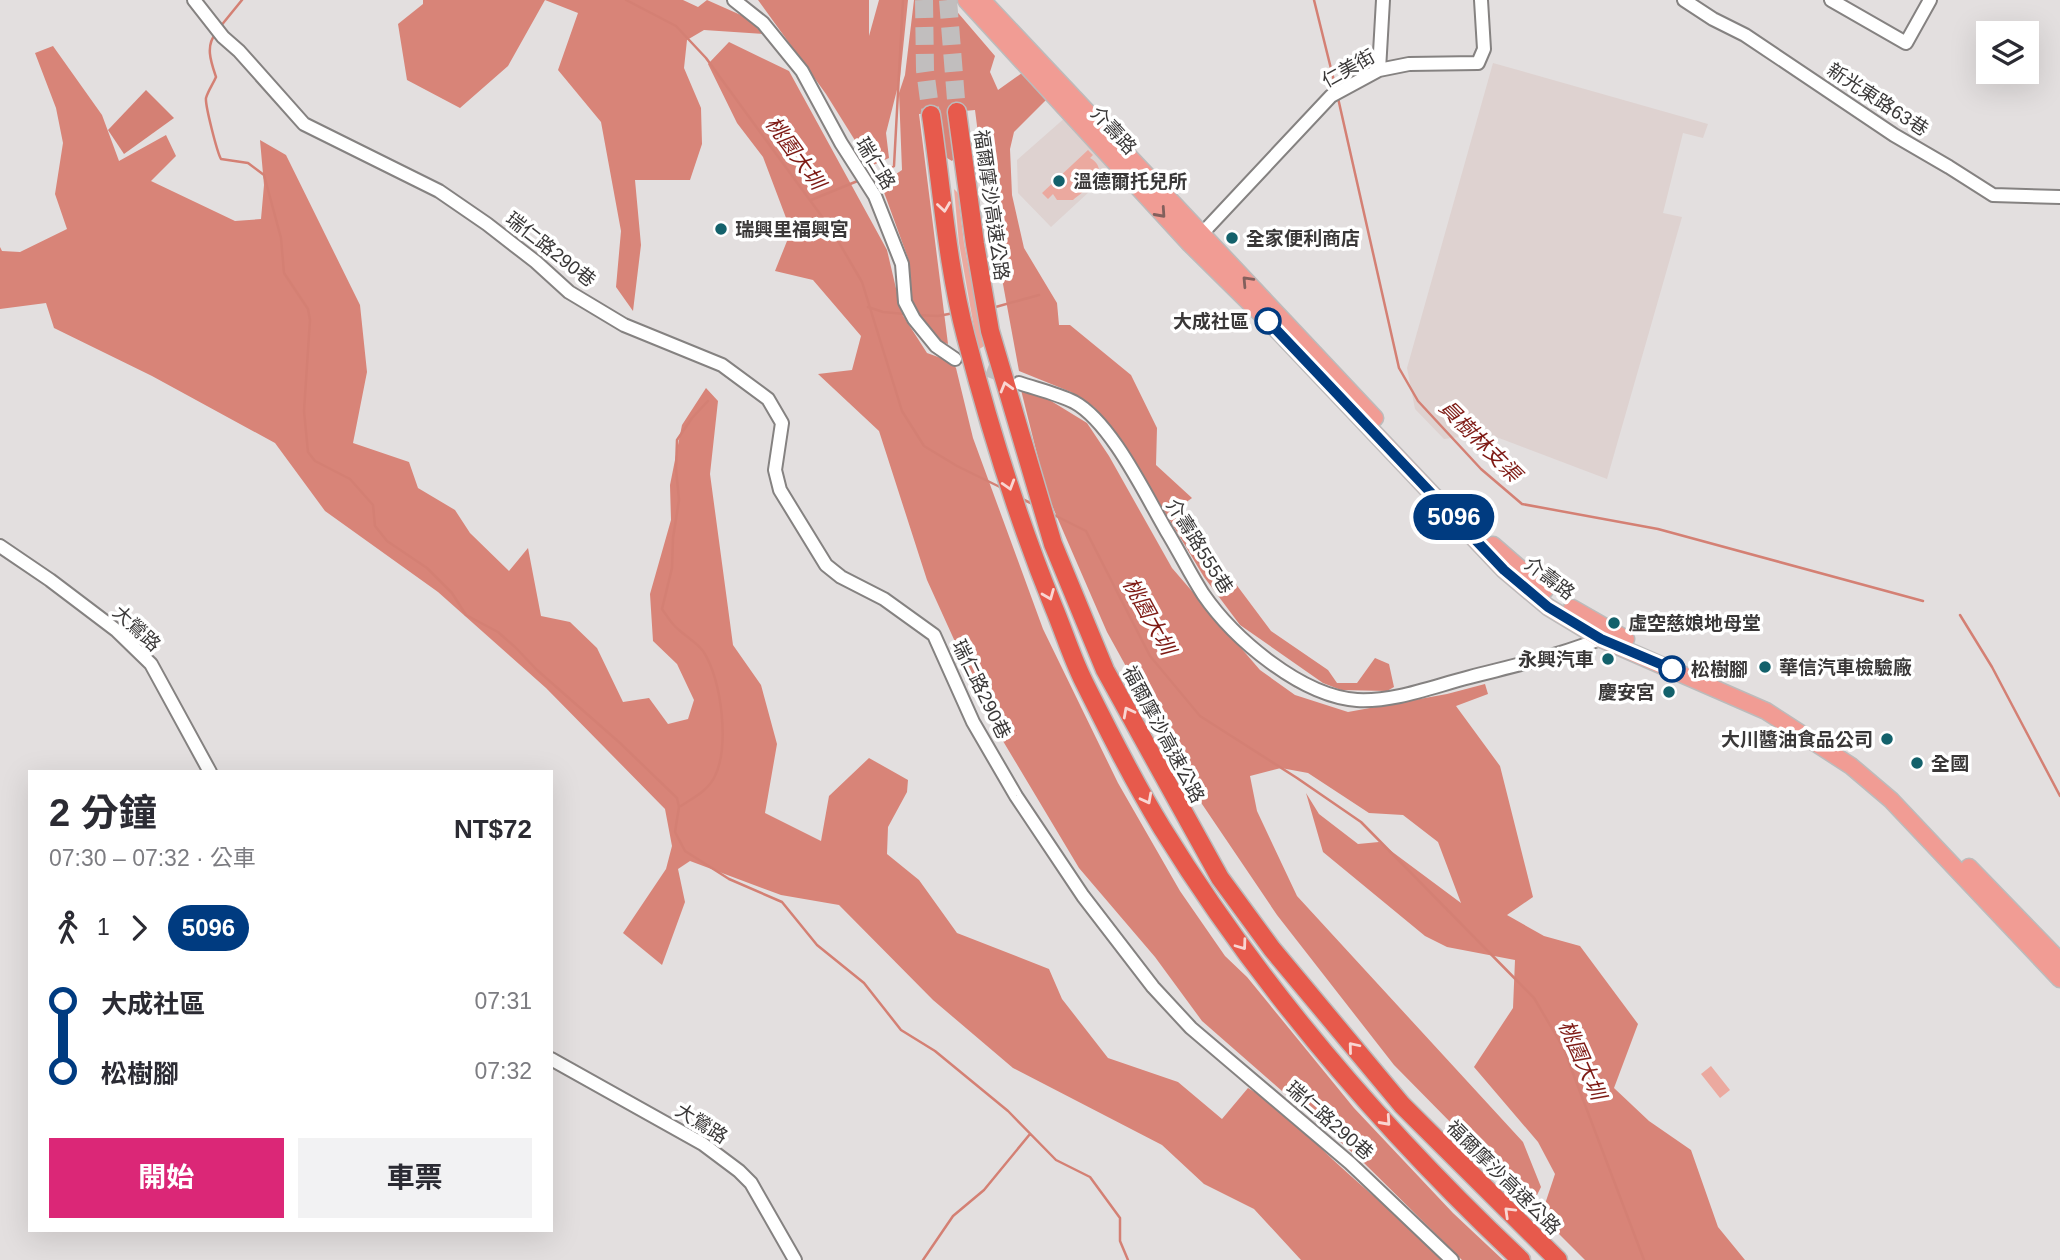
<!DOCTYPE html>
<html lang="zh-TW">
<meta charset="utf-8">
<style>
:root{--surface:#fff;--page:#f2f2f3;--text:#2b2b33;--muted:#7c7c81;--accent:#db2777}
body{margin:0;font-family:Helvetica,"Noto Sans TC",sans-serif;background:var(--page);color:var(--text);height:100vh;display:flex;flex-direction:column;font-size:26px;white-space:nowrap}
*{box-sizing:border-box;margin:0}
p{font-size:23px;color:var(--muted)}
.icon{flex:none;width:38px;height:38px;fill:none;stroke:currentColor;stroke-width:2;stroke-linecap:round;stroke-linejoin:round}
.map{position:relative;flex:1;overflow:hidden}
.drawer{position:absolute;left:28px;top:770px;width:525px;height:462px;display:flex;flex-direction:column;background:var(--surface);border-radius:0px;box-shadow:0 7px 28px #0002}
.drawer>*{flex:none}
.badge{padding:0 14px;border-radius:23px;font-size:24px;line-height:46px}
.tools{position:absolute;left:1976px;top:21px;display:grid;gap:14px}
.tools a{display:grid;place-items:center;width:63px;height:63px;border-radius:0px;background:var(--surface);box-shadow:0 7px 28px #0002;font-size:35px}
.map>.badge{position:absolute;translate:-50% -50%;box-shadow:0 0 0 4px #fff}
.legs{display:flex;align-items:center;gap:10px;height:77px;padding:0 21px;font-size:23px}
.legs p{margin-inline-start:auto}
.summary{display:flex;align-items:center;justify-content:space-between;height:119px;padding:0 21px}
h1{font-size:38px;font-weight:700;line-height:52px}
.action{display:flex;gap:14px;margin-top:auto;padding:14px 21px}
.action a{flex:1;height:80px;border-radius:0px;background:var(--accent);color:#fff;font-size:28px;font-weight:700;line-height:80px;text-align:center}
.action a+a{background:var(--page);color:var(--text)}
ul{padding:0 21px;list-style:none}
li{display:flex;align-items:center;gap:24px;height:70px;font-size:26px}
li i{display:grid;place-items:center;width:10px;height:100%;margin:0 9px;background:currentColor}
li i::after{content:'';width:18px;height:18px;margin:-9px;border:5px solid;border-radius:50%;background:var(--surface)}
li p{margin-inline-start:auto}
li:first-child i{background:linear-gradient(#0000 50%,currentColor 0)}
li:last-child i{background:linear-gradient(currentColor 50%,#0000 0)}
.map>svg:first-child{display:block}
</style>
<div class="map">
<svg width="2060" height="1260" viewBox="0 0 2060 1260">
<rect width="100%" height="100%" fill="#e3dfdf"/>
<!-- built -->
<path fill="#ded2d0" d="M1493,63l215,61 -5,14 -20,-5 -20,80 19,4 -75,262 -116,-44 -7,-1 -40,5 -29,-30 -8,-41z
M1067,116l48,52 -64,59 -33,-34 -1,-33z"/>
<!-- green -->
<path fill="#eba99f" d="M1088,150l5,5 -3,3c23,13 -5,32 -17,42h-16l-4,-6 -5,5 -6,-6z
M954,189l4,4 6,50 20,103 -6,4 -19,-107z
M1711,1066l19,24 -10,8 -19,-24z"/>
<!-- forest -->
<path fill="#d88478" d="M423,0h260l15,7 9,-7 36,16 21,18 -60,-4 -17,10 -3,28 17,40 1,36 -12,36h-55l6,65 -8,66 -17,-24 5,-56 -20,-109 -43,-52 20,-57 -33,-13 -37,66 -48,42 -53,-28 -9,-56 25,-20z
M758,0h111v36l10,-36h29l-8,78 -14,55 3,25 -18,8 -45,-72z
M914,0h33l48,56 -5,16 8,18 24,-17 24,27 -32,32 -4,17 2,46 12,53 33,55 2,22h11l61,50 26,53 -1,37 36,33 -11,8 7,14 83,111 57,39 9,13h20l18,-25 14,6 5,23 -7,4 -46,-1 -18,-7 -83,-58 -36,-48 -82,-136 -28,-34 -23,-15 -52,-21 -35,-190 -9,-71 -22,2 3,44 -4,5 -5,-3 -8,-45 -20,1 29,230 -11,-3 -26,-35 -2,-45 -28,-77 21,-14 -3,-77 6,-18z
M729,42l60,29 98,179 15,64 25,39 25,9 4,6 17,70 70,191 75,154 62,108 45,65 22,21 107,131 99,105 50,47h-41l-101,-100 -159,-139 -47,-64 -76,-89 -88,-147 -64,-141 -48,-149 -61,-57 34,-4 9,-34 -48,-56 -38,-9 16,-40 -28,-74 -26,-34 -29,-59z
M53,46l49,69 17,46 47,-26 10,21 -25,25 84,40 26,-2 3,-34 -4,-45 26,15 74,150 7,67 -14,71 56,19 9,26 37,22 15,23 39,38 19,-23 13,68 29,6 27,26 26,54 26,-4 19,26 20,-5 6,-19 -17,-36 -24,-23 -3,-47 21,-74 -1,-35 12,-60 24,-37 12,13 -8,73 23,171 28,40 16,59 -12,69 56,28 8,-45 40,-38 39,22 -1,12 -19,35 -1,27 32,26 38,53 92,36 13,30 46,59 70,24 44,37 26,-31c38,22 62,51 94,80 34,31 69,58 99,92h-140l-47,-51 -50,-25 -42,-39 -149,-77 -80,-68 -94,-95 -58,-10 -91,-34 -12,8 7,33 -23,63 -39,-32 43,-64 6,-23 -7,-37 -119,-121 -108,-96 -113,-81 -50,-68 -123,-67 -98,-48 -8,-25 -46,6v-62l2,4 18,1 47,-23 -12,-35 8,-51 -7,-35 -21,-55z
M1021,390l22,6 44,27 22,33 63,112 88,102 35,25 53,17 99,-18 38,-10 3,10 -32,12 44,60 33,131 -26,18 37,21 36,10 58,78 -24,64 35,33 42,29 27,77 27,33h-160l-44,-44 14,-42 -17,-32 -64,-75 39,-59 2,-48 -68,-13 -22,-11 -102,-84 -17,-59 13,21 39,30 21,-2 82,61 -23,-61 -35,-27 -34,-2 -61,-40 -27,-5 -31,8 7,35 40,85 226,246 18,45 -9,18 -138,-140 -117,-150 -75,-111 -95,-172 -60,-138z"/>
<!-- water -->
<path fill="#d48074" d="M146,90l28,28 -50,36 -16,-24z"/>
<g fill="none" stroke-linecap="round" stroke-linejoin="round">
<!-- stream -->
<path stroke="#d48074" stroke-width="2.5" d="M626,0l50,26 30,32 125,171 31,53 40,129 22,35 33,20 47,23
M1314,0l22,89
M220,27l22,-27
M216,33c-11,13 -5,29 0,44 -3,7 -8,14 -10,21 -1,7 11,54 15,61l27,4 16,12 17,63 3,35 24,36 2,11 -6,91 4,41 7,9 35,18 23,26 2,21 12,15 40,27 25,25 14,22 32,17 17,15 22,23 83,73 57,55 2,9 -4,25 10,19 44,28 53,23 35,43 47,38 37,47 34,21 73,60 48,49 34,17 30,41v23l8,19
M1338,98l61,270 19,33 63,68 41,35 136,25 265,72
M866,178l28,-12 9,-166
M811,200l49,-20
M868,307l15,5 22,2
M992,308l47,-13
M915,315l23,1 16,-3
M1022,499l13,6
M1050,513l36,18 64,125 50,60 97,62 64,44 173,176 29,49 81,213
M1960,615l32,52 68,129
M681,806c12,-8 26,-15 33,-28 16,-30 8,-99 -11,-127 -7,-9 -15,-13 -24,-21 -7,-5 -12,-14 -17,-21l10,-41 1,-30 6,-38 -3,-31 1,-29 15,-22 16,-17
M923,1260l30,-44 31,-26 46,-56"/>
<!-- minor-tunnel -->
<path stroke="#c1bebe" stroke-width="12" stroke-dasharray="12 6" stroke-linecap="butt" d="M970,364l39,15"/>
<!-- highway-tunnel -->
<path stroke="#c1bebe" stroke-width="18" stroke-dasharray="18 9" stroke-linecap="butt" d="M924,0l1,70 6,45
M948,0l9,112"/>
<!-- minor casing -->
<g stroke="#858281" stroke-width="16">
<path id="minor" d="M194,0l29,37 16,14 65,73 135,67 48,33 49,38 33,30 55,33 98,40 46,34 14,24 -7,47 5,20 46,75 15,12 43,22 50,36 39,87 43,74 67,100 70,91 38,41 159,135 102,97
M734,0l29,23 39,48 39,72 34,53 27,68 3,38 9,17 22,27 19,13
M1684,0l29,19 32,16 149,100 55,32 44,28 67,2
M1831,0l75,43 24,-43
M1379,70l4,-70
M1196,240l135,-144 48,-26 30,-6 69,-1 6,-14 -3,-49
M1019,383c18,6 39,11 55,19 37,20 71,92 92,128 13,21 24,44 37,64 31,45 98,102 154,106 38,2 77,-14 113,-23 46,-12 93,-22 137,-41
M0,546l50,34 66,50 35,34 59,108
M551,1059l152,85 36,27 12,12 44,77"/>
</g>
<!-- major casing -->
<g stroke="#bcbbbb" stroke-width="19">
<path id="major" d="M966,0l224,244 85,84 229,242 44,37 53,32 165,72 85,55 40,34 169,179
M982,0l393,418
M1493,545l52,45
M1572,608l54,31
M1969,867l91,94"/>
</g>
<!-- highway casing -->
<g stroke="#bcbbbb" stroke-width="21">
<path id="highway" d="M957,112l18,132 15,87 63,213 52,126 115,208 52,71 130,156 156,155
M931,115c11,74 16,150 35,222 24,93 52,183 88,271 10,24 18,50 30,74 24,48 50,100 78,146 98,159 223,304 359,432"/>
</g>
<!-- minor -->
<use href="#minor" stroke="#fff" stroke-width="12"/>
<!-- major -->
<use href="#major" stroke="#f19c94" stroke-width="16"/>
<!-- highway -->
<use href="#highway" stroke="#e75a4c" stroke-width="18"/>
</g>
<!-- one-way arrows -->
<defs><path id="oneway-chevron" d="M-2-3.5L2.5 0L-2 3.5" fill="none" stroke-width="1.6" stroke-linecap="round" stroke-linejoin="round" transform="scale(1.75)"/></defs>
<g stroke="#f9d6d2">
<use href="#oneway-chevron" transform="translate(944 207) rotate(82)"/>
<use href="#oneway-chevron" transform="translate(1006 387) rotate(-106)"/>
<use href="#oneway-chevron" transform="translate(1009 485) rotate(73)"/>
<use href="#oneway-chevron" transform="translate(1049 595) rotate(68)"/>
<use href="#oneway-chevron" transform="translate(1128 712) rotate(-118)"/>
<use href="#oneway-chevron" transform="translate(1147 799) rotate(62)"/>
<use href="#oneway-chevron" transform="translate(1242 945) rotate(54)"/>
<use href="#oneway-chevron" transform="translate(1353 1047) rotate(-130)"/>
<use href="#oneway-chevron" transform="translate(1386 1121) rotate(48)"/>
<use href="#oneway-chevron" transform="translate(1509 1212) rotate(-136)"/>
</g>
<g stroke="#83605d">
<use href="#oneway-chevron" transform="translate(1161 213) rotate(48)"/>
<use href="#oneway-chevron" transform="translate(1247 281) rotate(-133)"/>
</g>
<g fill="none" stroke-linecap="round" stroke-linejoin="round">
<!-- line-1 casing -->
<g stroke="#fff" stroke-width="16">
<path id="line-1" d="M1268,321l236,249 44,37 53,32 71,30"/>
</g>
<!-- line-1 -->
<use href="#line-1" stroke="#003b80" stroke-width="10"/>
</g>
<!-- markers -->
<g fill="#13616b" stroke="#fff" stroke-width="2.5">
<circle cx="1059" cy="181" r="7"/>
<circle cx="721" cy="229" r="7"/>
<circle cx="1232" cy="238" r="7"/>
<circle cx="1614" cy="623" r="7"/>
<circle cx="1608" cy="659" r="7"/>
<circle cx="1765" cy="667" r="7"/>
<circle cx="1669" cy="692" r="7"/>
<circle cx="1887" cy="739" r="7"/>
<circle cx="1917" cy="763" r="7"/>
</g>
<g fill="#fff" stroke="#003b80" stroke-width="3.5">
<circle cx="1268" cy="321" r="12"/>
<circle cx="1672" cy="669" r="12"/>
</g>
<g text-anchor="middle" stroke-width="7" stroke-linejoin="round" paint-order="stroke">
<!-- street labels -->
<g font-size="19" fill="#3a3838" stroke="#fff">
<text transform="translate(1348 68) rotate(-29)" y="7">仁美街</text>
<text transform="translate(1878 99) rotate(33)" y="7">新光東路63巷</text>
<text transform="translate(1114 130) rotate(47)" y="7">介壽路</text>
<text transform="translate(876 163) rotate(59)" y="7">瑞仁路</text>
<text transform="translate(992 205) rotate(82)" y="7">福爾摩沙高速公路</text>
<text transform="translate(551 249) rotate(38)" y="7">瑞仁路290巷</text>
<text transform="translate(1200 546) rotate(58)" y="7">介壽路555巷</text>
<text transform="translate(1550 578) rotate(37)" y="7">介壽路</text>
<text transform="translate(137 628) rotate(43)" y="7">大鶯路</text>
<text transform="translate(982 689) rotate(64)" y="7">瑞仁路290巷</text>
<text transform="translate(1164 734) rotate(62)" y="7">福爾摩沙高速公路</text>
<text transform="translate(1330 1120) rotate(41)" y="7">瑞仁路290巷</text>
<text transform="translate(702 1123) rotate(32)" y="7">大鶯路</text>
<text transform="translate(1504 1177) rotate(45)" y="7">福爾摩沙高速公路</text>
</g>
<!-- poi labels -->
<g font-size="19" font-weight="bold" fill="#3a3838" stroke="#fff" text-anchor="start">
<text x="1073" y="188">溫德爾托兒所</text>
<text x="735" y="236">瑞興里福興宮</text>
<text x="1246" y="245">全家便利商店</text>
<text x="1628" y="630">虛空慈娘地母堂</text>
<text x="1594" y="666" text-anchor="end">永興汽車</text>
<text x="1779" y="674">華信汽車檢驗廠</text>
<text x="1655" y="699" text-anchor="end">慶安宮</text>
<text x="1873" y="746" text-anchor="end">大川醬油食品公司</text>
<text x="1931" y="770">全國</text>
</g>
<!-- stop labels -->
<g font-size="19" font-weight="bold" fill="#3a3838" stroke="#fff" text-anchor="end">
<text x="1249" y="328">大成社區</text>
<text x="1691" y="676" text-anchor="start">松樹腳</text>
</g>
<!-- water labels -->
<g font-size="21" font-style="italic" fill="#7e1a14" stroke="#fff">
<text transform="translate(795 153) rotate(54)" y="7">桃園大圳</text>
<text transform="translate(1480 441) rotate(45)" y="7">員樹林支渠</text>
<text transform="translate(1149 616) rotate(61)" y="7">桃園大圳</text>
<text transform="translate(1582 1060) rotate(66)" y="7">桃園大圳</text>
</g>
</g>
</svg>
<div class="tools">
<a><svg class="icon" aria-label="layers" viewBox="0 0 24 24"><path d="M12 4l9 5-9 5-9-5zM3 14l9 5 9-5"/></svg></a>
</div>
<b class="badge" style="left:1454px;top:517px;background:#003b80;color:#fff">5096</b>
<section class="drawer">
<div class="summary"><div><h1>2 分鐘</h1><p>07:30 – 07:32 · 公車</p></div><b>NT$72</b></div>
<div class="legs"><svg class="icon" aria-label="walk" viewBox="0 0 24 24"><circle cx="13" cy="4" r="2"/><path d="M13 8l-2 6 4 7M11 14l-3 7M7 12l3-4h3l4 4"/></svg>1<svg class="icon" aria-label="forward" viewBox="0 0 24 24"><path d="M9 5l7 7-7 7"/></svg><b class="badge" style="background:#003b80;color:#fff">5096</b></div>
<ul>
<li><i style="color:#003b80"></i><b>大成社區</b><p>07:31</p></li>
<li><i style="color:#003b80"></i><b>松樹腳</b><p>07:32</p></li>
</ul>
<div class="action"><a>開始</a><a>車票</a></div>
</section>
</div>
